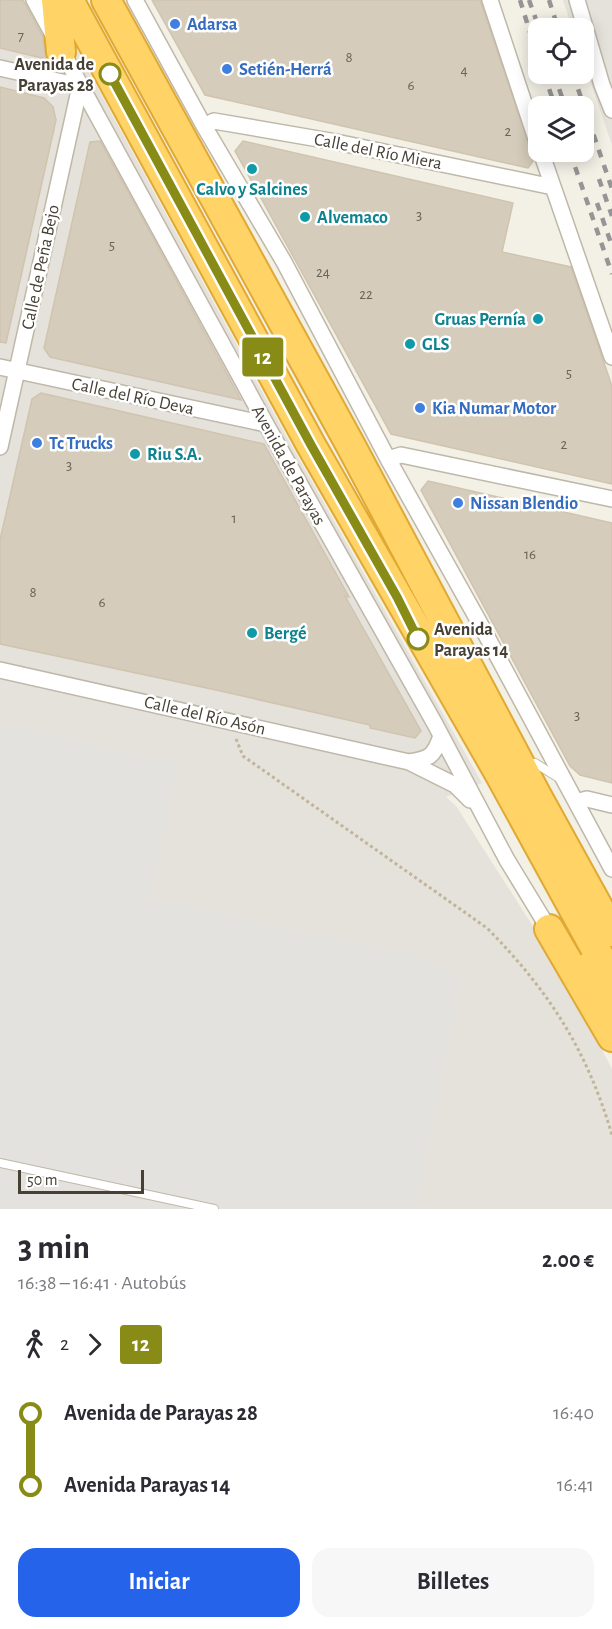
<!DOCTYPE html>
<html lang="es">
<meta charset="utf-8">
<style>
:root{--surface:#fff;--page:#f7f7f7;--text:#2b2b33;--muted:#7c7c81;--accent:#2563eb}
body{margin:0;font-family:"Alegreya Sans",sans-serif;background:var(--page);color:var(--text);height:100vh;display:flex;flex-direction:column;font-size:22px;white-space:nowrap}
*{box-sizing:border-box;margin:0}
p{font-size:20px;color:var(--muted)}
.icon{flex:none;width:33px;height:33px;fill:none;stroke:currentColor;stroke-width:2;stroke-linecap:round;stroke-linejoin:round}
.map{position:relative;height:1209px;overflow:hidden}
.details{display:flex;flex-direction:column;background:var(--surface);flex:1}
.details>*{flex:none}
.badge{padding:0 12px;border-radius:4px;font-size:21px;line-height:39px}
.controls{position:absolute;left:528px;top:18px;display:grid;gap:12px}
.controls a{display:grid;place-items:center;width:66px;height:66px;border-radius:12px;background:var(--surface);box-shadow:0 3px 15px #0003;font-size:30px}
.scale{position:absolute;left:18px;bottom:15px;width:126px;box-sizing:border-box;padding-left:6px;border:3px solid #464035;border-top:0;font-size:16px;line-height:21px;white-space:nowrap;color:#464035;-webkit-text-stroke:4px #fff;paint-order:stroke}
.map>.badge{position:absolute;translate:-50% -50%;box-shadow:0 0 0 3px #fff}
.legs{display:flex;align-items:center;gap:9px;height:66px;padding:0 18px;font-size:20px}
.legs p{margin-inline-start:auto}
.head{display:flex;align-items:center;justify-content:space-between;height:102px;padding:0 18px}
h1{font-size:33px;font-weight:700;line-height:45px}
.cta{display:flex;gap:12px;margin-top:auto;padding:12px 18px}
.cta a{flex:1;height:69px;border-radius:18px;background:var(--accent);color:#fff;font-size:24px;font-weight:700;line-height:69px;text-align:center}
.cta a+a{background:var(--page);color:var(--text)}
ul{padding:0 18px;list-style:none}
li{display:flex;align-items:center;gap:21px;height:72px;font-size:22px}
li i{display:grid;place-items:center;width:9px;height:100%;margin:0 8px;background:currentColor}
li i::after{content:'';width:15px;height:15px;margin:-8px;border:4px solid;border-radius:50%;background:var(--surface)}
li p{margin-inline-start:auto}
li:first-child i{background:linear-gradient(#0000 50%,currentColor 0)}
li:last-child i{background:linear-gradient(currentColor 50%,#0000 0)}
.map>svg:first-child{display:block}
</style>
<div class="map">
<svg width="612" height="1209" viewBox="0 0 612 1209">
<rect width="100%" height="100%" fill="#f3f0e6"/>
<!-- industrial -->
<path fill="#e5e1db" d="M0,0h50l235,434 197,349 -36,14 10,9 101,158 55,105v140h-612z
M563,0h49v145l-28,-82v-35h-12z"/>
<!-- parking -->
<path fill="#e4e2de" d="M0,723l178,41 -29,134 272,59 42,22 -47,221v5l4,4h-420z"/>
<!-- building -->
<path fill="#d5ccbb" stroke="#d0c4ae" stroke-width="1.5" d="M0,0h23l20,37 3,22 -46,-11z
M152,0h328l54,160 -6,8 -323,-73z
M0,87l44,11 9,9 3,13 -50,223 -6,-1z
M100,141l39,71 102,188 -191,-43 -6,-9 46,-206z
M243,141l270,62 -11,49 69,15 41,119v98l-221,-50 -156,-283z
M41,393l223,51 85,153 -4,-1 76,135 -6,7 -45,-10v-3l-154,-35 -216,-46v-104l32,-141z
M428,481l184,42v260l-32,-8 -10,-9 -149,-276z"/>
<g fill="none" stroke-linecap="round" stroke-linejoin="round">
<!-- service casing -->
<g stroke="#bfb8a8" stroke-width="10">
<path id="service" d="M535,763l24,15
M0,1163l214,46"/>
</g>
<!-- minor casing -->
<g stroke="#bfb8a8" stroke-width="18">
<path id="minor" d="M34,0l232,424 169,300 72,136 42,69
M135,0l69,126 80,136 104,197 90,161 134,249
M490,0l48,145
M577,0l25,85 10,25
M0,68l80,18 -80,361
M204,126l10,-5 122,21 217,45
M541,152l71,205
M0,367l266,57
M388,459l13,-4 211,44
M0,670l409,92 46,23 15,15
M409,762c21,-3 25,-6 32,-26
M576,802l11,-3 25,6"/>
</g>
<!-- motorway casing -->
<g stroke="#e0a933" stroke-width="32">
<path id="motorway" d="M56,0l5,52
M69,0l242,445 188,328 113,206
M106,0l245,446 186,350 75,136
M549,929l63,108
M590,966l22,40"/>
</g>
<!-- path -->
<path stroke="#c1b599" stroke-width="3" stroke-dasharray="3 3" stroke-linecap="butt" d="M236,739l7,17 244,172c62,63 100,122 125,207"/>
<!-- service -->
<use href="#service" stroke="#fff" stroke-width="8"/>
<!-- minor -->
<use href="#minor" stroke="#fff" stroke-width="15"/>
<!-- motorway -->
<use href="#motorway" stroke="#ffd365" stroke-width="28"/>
<!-- rail -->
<path stroke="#959595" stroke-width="4.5" stroke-dasharray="8 8" stroke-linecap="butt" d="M520,0l18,58
M529,0l10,28
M549,0l9,28
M544,74l11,32
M554,74l11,32
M573,74l39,115
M570,152l42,122
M599,179l13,37
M597,203l15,43"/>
</g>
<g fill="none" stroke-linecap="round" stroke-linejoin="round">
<!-- line-1 casing -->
<g stroke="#fff" stroke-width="14">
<path id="line-1" d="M110,74l201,371 86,152 21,42"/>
</g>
<!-- line-1 -->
<use href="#line-1" stroke="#888c16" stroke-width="9"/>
</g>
<!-- markers -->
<g fill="#3f7fe0" stroke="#fff" stroke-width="2">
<circle cx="175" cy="24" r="6"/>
<circle cx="227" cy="69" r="6"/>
<circle cx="420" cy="408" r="6"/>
<circle cx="37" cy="443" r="6"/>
<circle cx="458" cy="503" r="6"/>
</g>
<g fill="#fff" stroke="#888c16" stroke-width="3">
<circle cx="110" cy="74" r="10"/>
<circle cx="418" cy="639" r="10"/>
</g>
<g fill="#0f9aa8" stroke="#fff" stroke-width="2">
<circle cx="252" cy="169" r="6"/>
<circle cx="305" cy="217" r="6"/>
<circle cx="538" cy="319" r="6"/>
<circle cx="410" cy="344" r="6"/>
<circle cx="135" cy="454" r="6"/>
<circle cx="252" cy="633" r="6"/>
</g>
<g text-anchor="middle" stroke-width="5" stroke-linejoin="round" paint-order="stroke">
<!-- number labels -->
<g font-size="15" fill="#6a6356">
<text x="21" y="41">7</text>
<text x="349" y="62">8</text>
<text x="464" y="75">4</text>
<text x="411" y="90">6</text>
<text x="508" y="136">2</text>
<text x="419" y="220">3</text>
<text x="112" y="250">5</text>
<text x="323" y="277">24</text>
<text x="366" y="299">22</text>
<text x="569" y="378">5</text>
<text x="564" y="449">2</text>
<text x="69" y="470">3</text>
<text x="234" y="523">1</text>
<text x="530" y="559">16</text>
<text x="33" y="597">8</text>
<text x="102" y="607">6</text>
<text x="577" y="720">3</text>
</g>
<!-- shop labels -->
<g font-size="18" font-weight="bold" fill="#366cbe" stroke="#fff" text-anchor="start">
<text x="187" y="30">Adarsa</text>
<text x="239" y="75">Setién-Herrá</text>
<text x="432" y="414">Kia Numar Motor</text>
<text x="49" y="449">Tc Trucks</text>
<text x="470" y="509">Nissan Blendio</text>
</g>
<!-- stop labels -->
<g font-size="18" font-weight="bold" fill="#464035" stroke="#fff" text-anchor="end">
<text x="94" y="70">Avenida de<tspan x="94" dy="21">Parayas 28</tspan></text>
<text x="434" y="635" text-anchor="start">Avenida<tspan x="434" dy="21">Parayas 14</tspan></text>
</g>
<!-- street labels -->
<g font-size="18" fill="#464035" stroke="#fff">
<text transform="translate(378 151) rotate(11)" y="6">Calle del Río Miera</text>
<text transform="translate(40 267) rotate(-78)" y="6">Calle de Peña Bejo</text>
<text transform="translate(133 396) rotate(12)" y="6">Calle del Río Deva</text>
<text transform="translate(289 465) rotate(61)" y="6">Avenida de Parayas</text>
<text transform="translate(205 715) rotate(13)" y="6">Calle del Río Asón</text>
</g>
<!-- culture labels -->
<g font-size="18" font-weight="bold" fill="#0d838f" stroke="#fff" text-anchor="start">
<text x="252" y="195" text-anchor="middle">Calvo y Salcines</text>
<text x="317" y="223">Alvemaco</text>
<text x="526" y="325" text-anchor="end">Gruas Pernía</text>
<text x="422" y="350">GLS</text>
<text x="147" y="460">Riu S.A.</text>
<text x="264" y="639">Bergé</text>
</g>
</g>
</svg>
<div class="controls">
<a><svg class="icon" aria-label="locate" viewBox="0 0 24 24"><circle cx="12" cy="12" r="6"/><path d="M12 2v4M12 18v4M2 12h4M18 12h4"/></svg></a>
<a><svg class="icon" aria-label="layers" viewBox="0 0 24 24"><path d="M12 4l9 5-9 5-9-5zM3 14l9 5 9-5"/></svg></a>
</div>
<div class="scale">50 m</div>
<b class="badge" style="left:263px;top:357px;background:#888c16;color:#fff">12</b>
</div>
<section class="details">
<div class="head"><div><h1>3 min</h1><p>16:38 – 16:41 · Autobús</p></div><b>2.00 €</b></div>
<div class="legs"><svg class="icon" aria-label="walk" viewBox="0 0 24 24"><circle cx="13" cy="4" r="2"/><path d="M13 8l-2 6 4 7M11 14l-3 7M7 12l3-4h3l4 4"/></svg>2<svg class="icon" aria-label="forward" viewBox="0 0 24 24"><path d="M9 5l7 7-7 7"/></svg><b class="badge" style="background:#888c16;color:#fff">12</b></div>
<ul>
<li><i style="color:#888c16"></i><b>Avenida de Parayas 28</b><p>16:40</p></li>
<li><i style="color:#888c16"></i><b>Avenida Parayas 14</b><p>16:41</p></li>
</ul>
<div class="cta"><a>Iniciar</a><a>Billetes</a></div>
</section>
